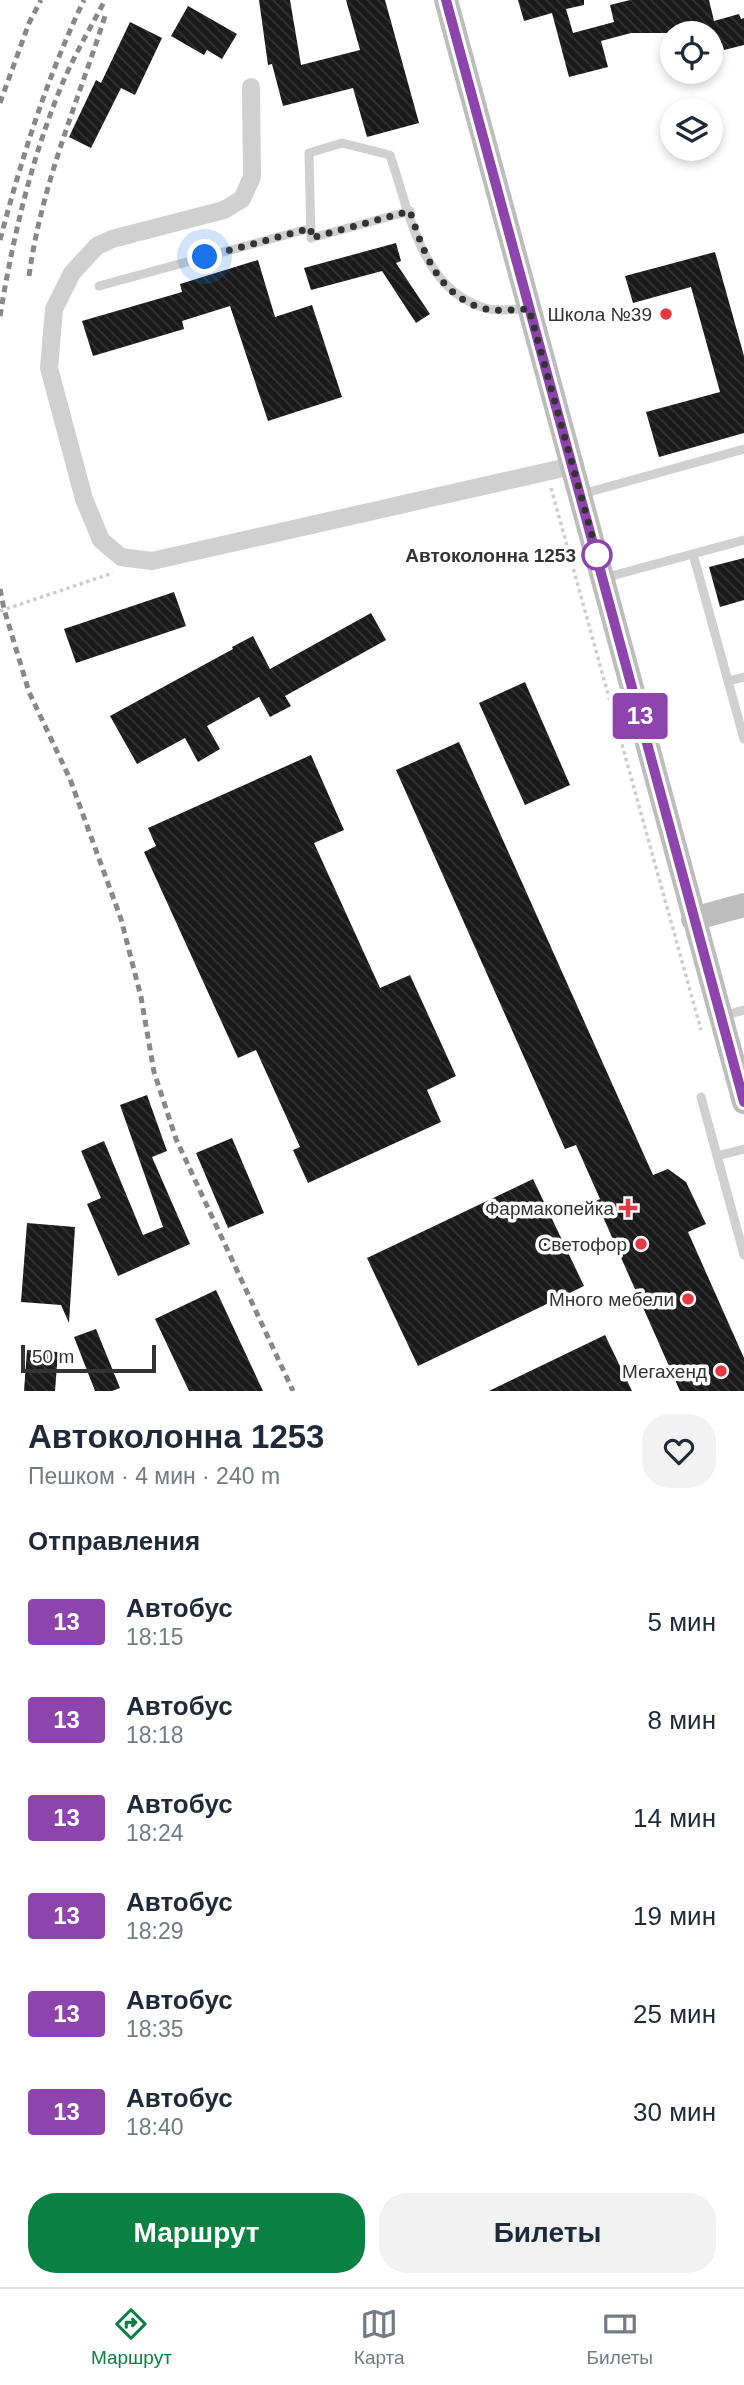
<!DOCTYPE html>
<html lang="ru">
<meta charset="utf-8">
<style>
:root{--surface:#fff;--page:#f2f2f3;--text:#1f2937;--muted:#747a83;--line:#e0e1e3;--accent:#0b8043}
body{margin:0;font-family:Arial,sans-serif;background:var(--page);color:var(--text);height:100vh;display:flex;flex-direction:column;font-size:26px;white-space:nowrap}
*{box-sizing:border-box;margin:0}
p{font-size:23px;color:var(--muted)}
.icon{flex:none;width:38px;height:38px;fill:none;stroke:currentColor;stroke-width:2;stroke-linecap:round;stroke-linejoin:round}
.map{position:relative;height:1391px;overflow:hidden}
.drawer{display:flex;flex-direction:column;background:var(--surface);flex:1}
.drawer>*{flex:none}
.badge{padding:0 14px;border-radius:5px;font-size:24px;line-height:46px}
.tools{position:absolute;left:660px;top:21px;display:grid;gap:14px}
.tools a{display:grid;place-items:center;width:63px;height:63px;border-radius:50%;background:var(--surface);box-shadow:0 4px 10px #0003;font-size:35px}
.scale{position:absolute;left:21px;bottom:18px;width:135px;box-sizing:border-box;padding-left:7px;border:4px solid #333;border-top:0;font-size:19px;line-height:24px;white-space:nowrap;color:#333;-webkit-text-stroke:5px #fff;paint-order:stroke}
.you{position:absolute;width:35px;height:35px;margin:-18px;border:5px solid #fff;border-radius:50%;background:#1a73e8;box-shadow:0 0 0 10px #1a73e833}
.map>.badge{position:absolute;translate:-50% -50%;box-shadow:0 0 0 4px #fff}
h2{padding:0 28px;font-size:26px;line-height:63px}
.round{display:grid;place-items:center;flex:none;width:74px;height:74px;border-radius:28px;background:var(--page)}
.head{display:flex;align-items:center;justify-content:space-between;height:119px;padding:0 28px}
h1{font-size:33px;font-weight:600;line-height:52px}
.primary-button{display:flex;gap:14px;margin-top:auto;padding:14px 28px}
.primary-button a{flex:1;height:80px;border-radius:28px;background:var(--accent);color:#fff;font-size:28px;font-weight:600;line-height:80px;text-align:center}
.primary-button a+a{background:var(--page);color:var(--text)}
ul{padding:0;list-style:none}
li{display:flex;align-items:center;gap:21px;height:98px;padding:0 28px}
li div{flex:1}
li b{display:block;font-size:26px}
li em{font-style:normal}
li .badge{min-width:77px;font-weight:700;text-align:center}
.tab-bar{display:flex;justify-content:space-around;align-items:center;height:98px;border-top:2px solid var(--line);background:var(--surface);font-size:19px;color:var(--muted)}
.tab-bar a{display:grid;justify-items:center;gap:4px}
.tab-bar .on{color:var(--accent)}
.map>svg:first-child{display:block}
</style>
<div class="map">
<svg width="744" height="1391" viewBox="0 0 744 1391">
<defs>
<pattern id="building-back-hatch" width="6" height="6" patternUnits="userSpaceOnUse" patternTransform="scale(1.75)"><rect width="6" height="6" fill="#1a1a1a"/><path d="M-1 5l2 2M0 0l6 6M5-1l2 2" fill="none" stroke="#333"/></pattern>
</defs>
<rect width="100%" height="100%" fill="#fff"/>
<!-- building -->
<path fill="url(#building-back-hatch)" d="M259,0h31l11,65 59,-15 -14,-50h39l34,123 -52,14 -14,-49 -70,18 -11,-42 -4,1z
M518,0h66v5l-18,4 7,24 41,-11 -4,-17 20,-5h79l5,21 25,-7 2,5 3,-1v27l-20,5 -2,-7 -12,3v-13h-79l-30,8 7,26 -39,10 -17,-64 -28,8z
M188,6l49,28 -15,25 -15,-9 -3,5 -33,-19z
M130,22l32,16 -27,57 -14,-7 -30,60 -22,-11 27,-57 5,3z
M396,243l5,18 -5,2 34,51 -14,9 -34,-52 -71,19 -7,-22z
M715,252l29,104v77l-85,24 -13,-45 74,-20 -29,-105 -58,16 -8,-27z
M258,260l17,57 37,-12 30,92 -74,24 -38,-115 -48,15 2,8 -91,27 -11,-35 100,-29 -2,-8z
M744,558v42l-24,7 -11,-40z
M174,592l12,34 -110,37 -12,-34z
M371,613l15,27 -101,56 6,10 -21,11 -11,-20 -52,29 13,23 -22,13 -13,-24 -48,26 -27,-48 123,-67 -1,-2 21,-11 17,33z
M525,682l45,103 -45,20 -46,-102z
M459,742l194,433 15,-6 18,13 20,42 -18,8 56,126v33h-64l-84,-190 4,-2 -24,-54 -11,4 -169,-379z
M311,755l33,75 -30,13 66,145 30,-13 46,101 -29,14 14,32 -133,61 -15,-33 7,-3 -44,-97 -18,8 -94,-206 12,-6 -8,-18z
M147,1095l20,56 -15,6 38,87 -72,32 -31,-72 14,-6 -20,-47 23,-10 39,94 20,-8 -43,-122z
M232,1138l32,75 -36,15 -32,-75z
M533,1179l51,107 -166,80 -51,-108z
M27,1223l48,4 -6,96 -8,-18 -40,-3z
M216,1290l47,101h-74l-34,-72z
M96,1329l24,59 -8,3h-17l-21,-54z
M605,1335l27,56h-143z
M27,1350l31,2 -3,39h-31z"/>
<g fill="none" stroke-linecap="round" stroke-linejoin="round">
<!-- path -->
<path stroke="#cdcdcd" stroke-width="3.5" stroke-dasharray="3.5 3.5" stroke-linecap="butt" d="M551,488l150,542
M0,611l113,-38"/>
<!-- service -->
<path stroke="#d0d0d0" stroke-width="9" d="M410,211l-99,27 -2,-85 33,-10 48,12c19,55 31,135 95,153 12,4 30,1 43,1
M99,286l212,-58
M582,494l162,-45
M693,554l35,127 16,-4
M604,578l140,-38
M728,681l16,58
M722,1016l22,-6
M701,1097l43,158
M717,1156l27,-7"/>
<!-- minor -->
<path stroke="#d0d0d0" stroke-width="18" d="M251,87l1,90 -10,22 -18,11 -112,29 -15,7 -25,27 -18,36 -5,59 35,131 17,41 20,17 31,4 420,-95"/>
<!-- secondary -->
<path stroke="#bdbdbd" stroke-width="24" d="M446,0l298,1102
M693,919l51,-14"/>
<!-- rail -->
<path stroke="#888" stroke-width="5" stroke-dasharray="7 5" stroke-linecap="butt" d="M0,103l29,-80 12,-23
M0,240c22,-83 47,-163 84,-240
M29,276c13,-94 49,-174 77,-263
M0,316c13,-79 31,-156 61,-229 12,-30 29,-58 44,-87
M0,589l4,20 25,83 41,87 51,140 20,78 13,75 22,67 117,252"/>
</g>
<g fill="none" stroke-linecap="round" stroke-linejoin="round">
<!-- line casing -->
<g stroke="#fff" stroke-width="16">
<path id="line" d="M446,0l298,1102"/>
</g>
<!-- line -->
<use href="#line" stroke="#8e44ad" stroke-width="10"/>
<!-- walk -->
<path stroke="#333" stroke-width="7" stroke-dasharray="0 12.6" d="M205,257l106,-29v10l99,-27c13,41 29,87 76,98 13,3 30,0 43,0l69,248 -1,-2"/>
</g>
<!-- markers -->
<g fill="#e63946" stroke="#fff" stroke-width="2.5">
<circle cx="666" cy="314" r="7"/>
<path d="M624.5 1197.5h7v7h7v7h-7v7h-7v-7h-7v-7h7z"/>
<circle cx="641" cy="1244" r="7"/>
<circle cx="688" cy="1299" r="7"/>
<circle cx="721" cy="1371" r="7"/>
</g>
<circle fill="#fff" stroke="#8e44ad" stroke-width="3.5" cx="597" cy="555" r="14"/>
<g text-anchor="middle" stroke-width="7" stroke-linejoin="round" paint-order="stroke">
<!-- poi labels -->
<g font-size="19" fill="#333" stroke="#fff" text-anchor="end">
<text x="652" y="321">Школа №39</text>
<text x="614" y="1215">Фармакопейка</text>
<text x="627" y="1251">Светофор</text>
<text x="674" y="1306">Много мебели</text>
<text x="707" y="1378">Мегахенд</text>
</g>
<!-- stop labels -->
<g font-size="19" font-weight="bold" fill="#333" stroke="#fff" text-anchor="end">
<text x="576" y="562">Автоколонна 1253</text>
</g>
</g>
</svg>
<div class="tools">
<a><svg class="icon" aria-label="locate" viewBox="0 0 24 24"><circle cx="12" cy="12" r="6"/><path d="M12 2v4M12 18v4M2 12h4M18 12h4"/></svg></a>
<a><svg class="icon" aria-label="layers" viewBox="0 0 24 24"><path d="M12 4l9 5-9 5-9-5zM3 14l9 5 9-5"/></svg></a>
</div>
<div class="scale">50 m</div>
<div class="you" style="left:205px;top:257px"></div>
<b class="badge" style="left:640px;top:716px;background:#8e44ad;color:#fff">13</b>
</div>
<section class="drawer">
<div class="head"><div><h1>Автоколонна 1253</h1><p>Пешком · 4 мин · 240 m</p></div><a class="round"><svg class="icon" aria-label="heart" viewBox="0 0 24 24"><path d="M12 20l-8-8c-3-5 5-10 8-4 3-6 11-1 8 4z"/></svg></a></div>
<h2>Отправления</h2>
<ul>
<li><span class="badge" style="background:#8e44ad;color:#fff">13</span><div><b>Автобус</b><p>18:15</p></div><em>5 мин</em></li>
<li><span class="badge" style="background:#8e44ad;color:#fff">13</span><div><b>Автобус</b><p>18:18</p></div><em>8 мин</em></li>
<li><span class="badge" style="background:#8e44ad;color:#fff">13</span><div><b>Автобус</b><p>18:24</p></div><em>14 мин</em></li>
<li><span class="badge" style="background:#8e44ad;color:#fff">13</span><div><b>Автобус</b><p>18:29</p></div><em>19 мин</em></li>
<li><span class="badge" style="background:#8e44ad;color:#fff">13</span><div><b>Автобус</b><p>18:35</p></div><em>25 мин</em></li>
<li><span class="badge" style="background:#8e44ad;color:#fff">13</span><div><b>Автобус</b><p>18:40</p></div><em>30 мин</em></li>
</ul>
<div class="primary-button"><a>Маршрут</a><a>Билеты</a></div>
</section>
<nav class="tab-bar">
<a class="on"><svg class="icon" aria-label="directions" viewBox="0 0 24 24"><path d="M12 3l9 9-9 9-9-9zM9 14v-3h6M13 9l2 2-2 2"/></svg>Маршрут</a>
<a><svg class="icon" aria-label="map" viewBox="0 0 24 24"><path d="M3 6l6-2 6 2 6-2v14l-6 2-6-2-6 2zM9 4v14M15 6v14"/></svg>Карта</a>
<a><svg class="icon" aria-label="tickets" viewBox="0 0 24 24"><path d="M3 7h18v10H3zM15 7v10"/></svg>Билеты</a>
</nav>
